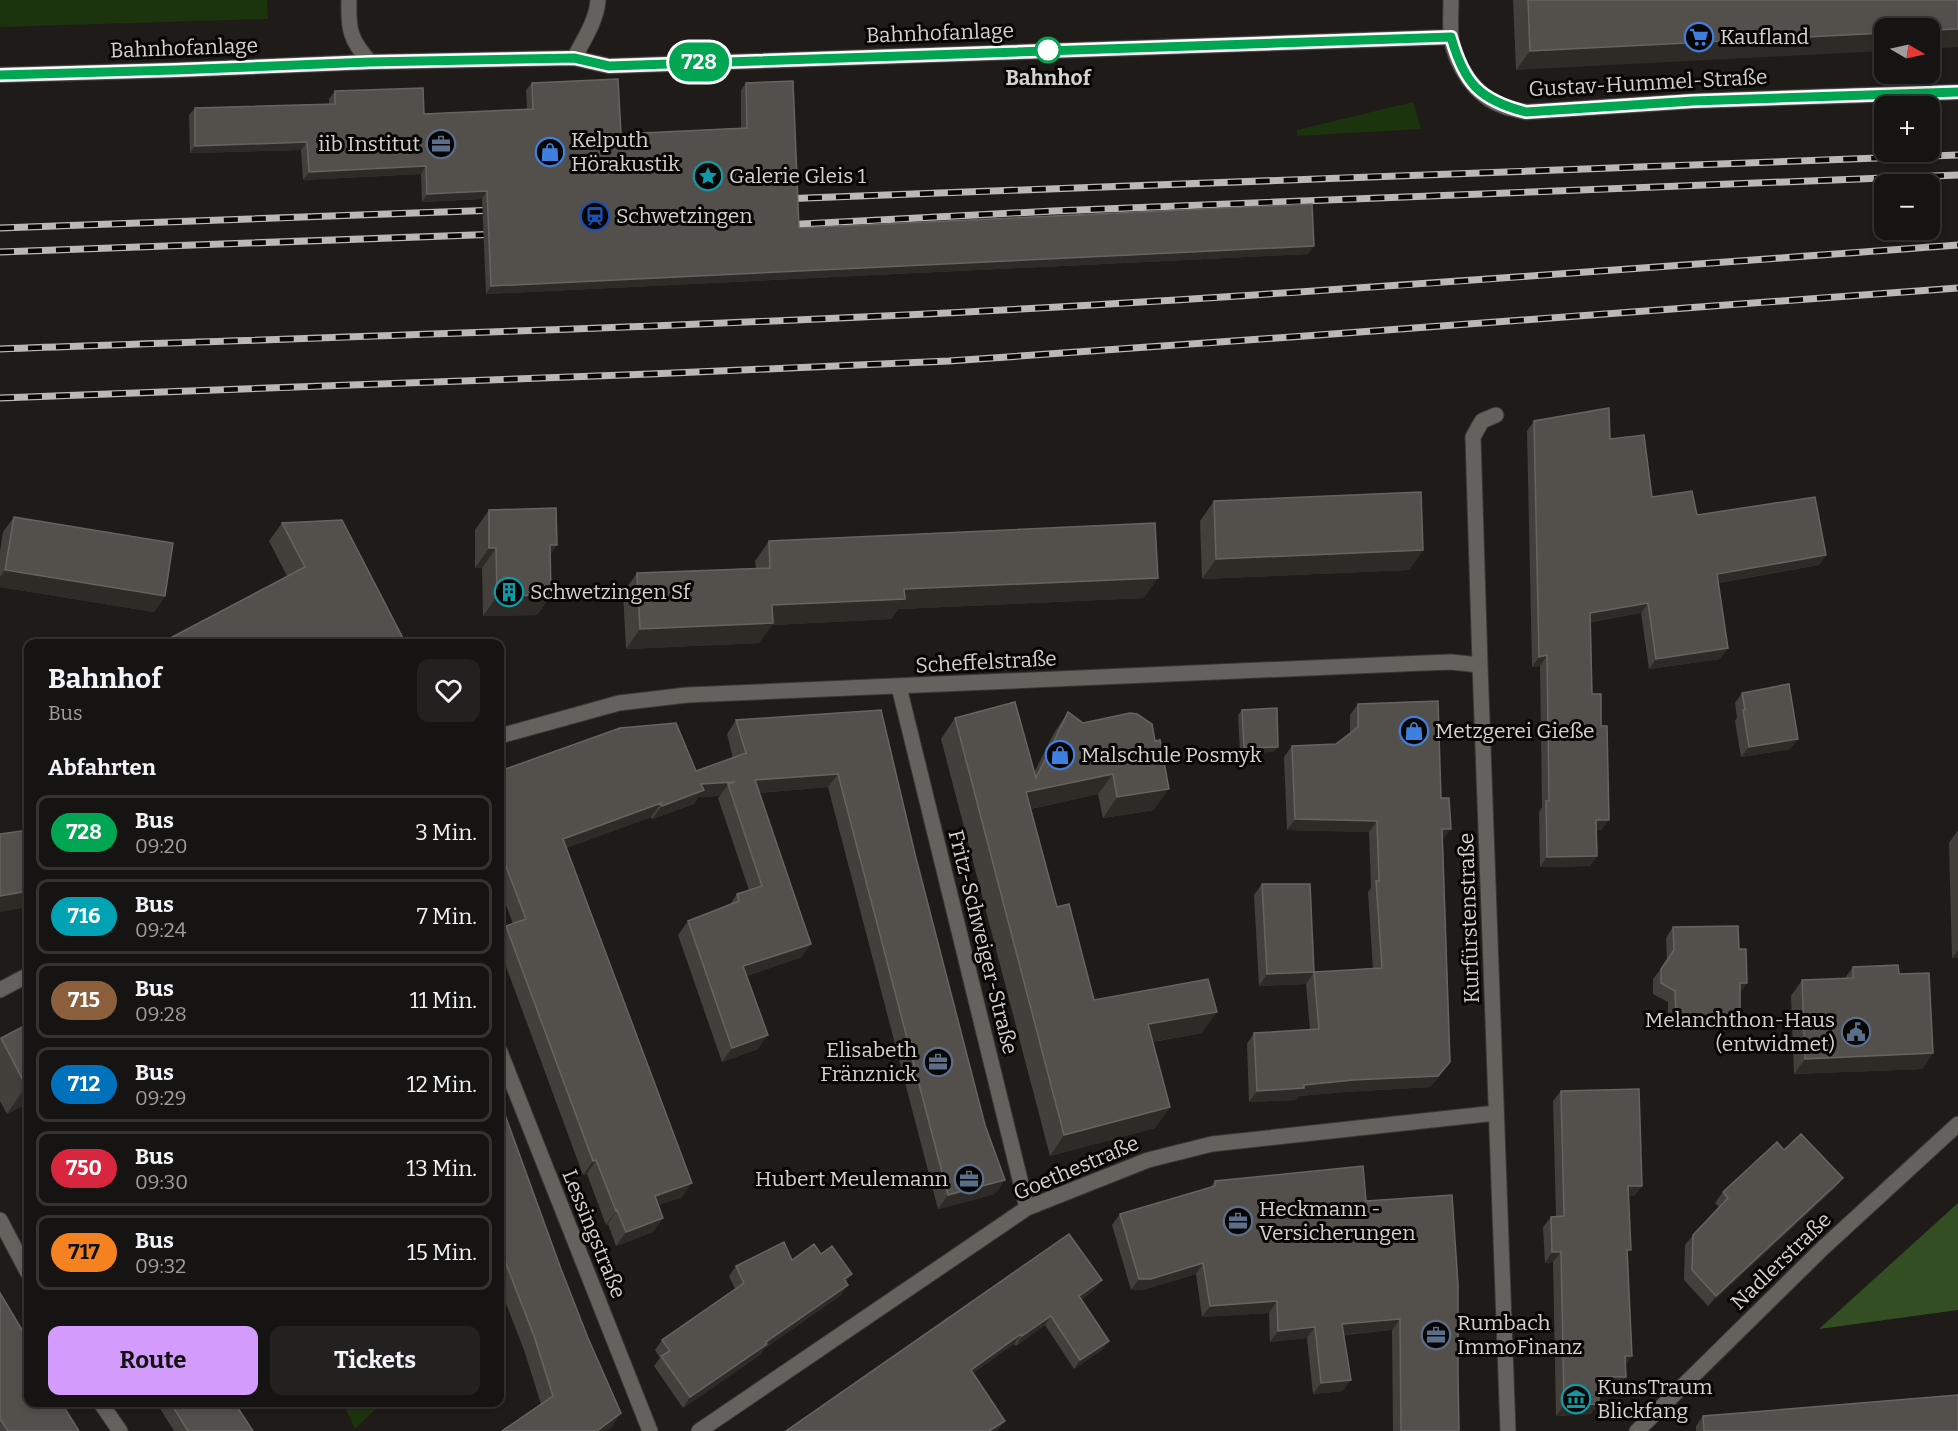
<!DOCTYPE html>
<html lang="de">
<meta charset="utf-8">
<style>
:root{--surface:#161412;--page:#232120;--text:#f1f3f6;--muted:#9e9e9f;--line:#353332;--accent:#d39cfc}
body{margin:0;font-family:Bitter,serif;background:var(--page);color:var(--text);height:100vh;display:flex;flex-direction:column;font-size:22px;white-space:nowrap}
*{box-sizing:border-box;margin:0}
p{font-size:20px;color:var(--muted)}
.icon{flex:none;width:33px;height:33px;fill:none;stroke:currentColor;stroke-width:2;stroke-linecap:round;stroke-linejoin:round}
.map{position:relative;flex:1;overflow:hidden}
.side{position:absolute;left:24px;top:639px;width:480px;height:768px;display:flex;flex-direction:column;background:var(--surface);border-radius:12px;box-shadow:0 3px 9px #0003,0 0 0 2px var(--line)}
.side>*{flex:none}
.badge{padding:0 12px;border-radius:20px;font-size:21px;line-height:39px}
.needle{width:39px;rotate:99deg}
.buttons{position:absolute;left:1874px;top:18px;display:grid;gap:12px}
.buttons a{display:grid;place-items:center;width:66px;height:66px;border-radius:12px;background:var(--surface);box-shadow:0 3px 9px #0003,0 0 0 2px var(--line);font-size:30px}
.map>.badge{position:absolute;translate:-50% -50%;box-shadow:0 0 0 3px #fff}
h2{padding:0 24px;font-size:22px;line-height:54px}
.round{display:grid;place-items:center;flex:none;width:63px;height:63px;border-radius:12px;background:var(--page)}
.head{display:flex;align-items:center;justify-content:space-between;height:102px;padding:0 24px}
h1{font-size:28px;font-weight:700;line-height:45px}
.primary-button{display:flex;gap:12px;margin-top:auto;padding:12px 24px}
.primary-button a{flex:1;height:69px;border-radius:12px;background:var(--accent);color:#111;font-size:24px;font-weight:700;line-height:69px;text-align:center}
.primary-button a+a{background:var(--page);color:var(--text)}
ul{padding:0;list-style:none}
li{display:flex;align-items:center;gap:18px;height:75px;margin:0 12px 9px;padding:0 12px;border:3px solid var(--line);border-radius:12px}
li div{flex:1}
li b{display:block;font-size:22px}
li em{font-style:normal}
li .badge{min-width:66px;font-weight:700;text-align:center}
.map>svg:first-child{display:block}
</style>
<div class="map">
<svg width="1958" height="1431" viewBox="0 0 1958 1431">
<rect width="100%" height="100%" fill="#1e1b18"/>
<!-- green -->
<path fill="#1c340d" d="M0,0h267l1,19 -268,8z
M1413,102l8,27 -124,7v-6z
M383,1402l-28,27 -12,-26v-1z"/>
<!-- forest -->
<path fill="#334e23" d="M1958,1203v107l-139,19z"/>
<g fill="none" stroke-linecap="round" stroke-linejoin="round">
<!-- minor casing -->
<g stroke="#393735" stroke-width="17">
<path id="minor" d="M349,0c-1,29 1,40 21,62
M1451,0c0,12 -1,26 0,38 5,28 24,58 52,68 7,3 15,4 23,6l167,-11 265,-9
M574,58c9,-17 23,-38 24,-58
M0,75l175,-5 195,-8 204,-4 35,8 842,-29
M1496,415l-14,6 -9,16 7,228 28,766
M899,687l128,521
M500,736l119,-33 68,-8 737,-32 27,-1 29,3
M0,990l28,-15
M500,1052l150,379
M0,1220l28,53
M100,1402l20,29
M699,1431l328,-223 121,-48 64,-16 284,-31"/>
</g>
<!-- tertiary casing -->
<g stroke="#393735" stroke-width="17">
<path id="tertiary" d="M1637,1431l186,-183 135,-124"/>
</g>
<!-- minor -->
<use href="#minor" stroke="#65615d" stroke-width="15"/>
<!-- tertiary -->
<use href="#tertiary" stroke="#65615d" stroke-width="15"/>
<!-- rail casing -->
<g stroke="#bbb8b6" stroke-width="7">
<path id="rail" d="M780,199l1178,-44
M783,225l270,-14 905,-36
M0,228l498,-18
M0,252l501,-18
M0,349c364,-13 729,-23 1093,-44 288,-17 577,-39 865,-60
M0,398l650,-24 299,-13 356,-25 653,-48"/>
</g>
<!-- rail -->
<use href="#rail" stroke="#070605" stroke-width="4.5" stroke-dasharray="14" stroke-linecap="butt"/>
</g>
<!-- wall -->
<path fill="#43403c" d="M1513,0h445l-442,70z
M532,83l89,51 120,-6v-38l5,-7 53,145 509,26 -822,40 -4,-95 -60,3 -1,-28 -118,6 -2,-30 -111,3 -1,-38 6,-7 134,-4v-5l6,-8 89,23 103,-5 -1,-19z
M1534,421l76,18 42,58 45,18 129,40 -7,10 -101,18 2,76 -71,10 -8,-56 -50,9 1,72 9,32 8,94 -8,10h-4v26l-7,10 -50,1 -1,-55 3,-5 -2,-141 -8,1 -5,-236z
M1214,501l209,49 -14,20 -207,9 -2,-58z
M489,510l68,35 -7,10 1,40 -14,20 -54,1 -1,-48h-7v-38z
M14,517l151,79 -11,16 -154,-25v-36l3,-19z
M282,523l124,121 -119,-68 -18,-35z
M769,541l375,57 -246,11 -7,10 -119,6 -13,18 -133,6 -3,-56 14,-20 119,-5 -1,-7z
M1742,693l56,46 -8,10 -49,8 -6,-36 2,-3 -2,-15z
M1358,704l85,136 7,222 -8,11 -12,14 -85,5 -46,4 -3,4 -47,2 -2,-58 7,-11 56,-3 -4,-46 -47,2 -5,-91 8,-11 52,88 59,-3 -5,-77 3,-4 -2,-56 -82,-2 -3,-73 8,-11 44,-2 14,-11v-18z
M881,710l114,484 -57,15 -110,-422 -69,6 52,151 -10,13 -54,19 11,73 -36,13 -44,-127 10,-14 42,-17 7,-10 12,-4 -31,-92 2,-2 -22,1 -4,7 -42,15 -1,-2 -85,31 116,349 -24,8 5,13 -10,14 -37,14 -8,-22 -2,1 -19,-51 -4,1 -83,-225v-15l6,-9 7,-2 -13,-36v-117h196l37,-13 -6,-24 9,-14z
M1242,710l32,42 -34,1 -2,-38z
M1068,712l86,98 -51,8 -5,-24 -67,15 26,98 37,93 108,33 -49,9 17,65 -15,21 -105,28 -109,-417 14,-21 79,55 20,-40z
M1958,830v128h-6l-3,-115z
M1673,927l67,66v25l-7,10 -65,2v-28l-15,-8v-15l14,-18 -1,-23z
M1853,967l46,7 34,79 -11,16 -128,5 -3,-78 11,-16 43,-2z
M28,1024v79l-21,11 -7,-13v-62l1,-1z
M1561,1091l81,95 -8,10h-5l-1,58 4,102 -6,8 -7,23 -21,1 -7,26 -35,2 -3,-154 -8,1 -2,-36 8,-10 5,-1 -3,-115z
M500,1101l111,327 -70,-24 -17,-54 -24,-62z
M1784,1150l59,28 -8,10 -127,118 -24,-26 1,-35 8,-10 26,-28 -4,-4 8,-11z
M1215,1181l151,20 92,174 1,56h-66l-1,-101 -48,5 -1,56 -30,3 -6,-56 -37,4 -1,-29 -67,4 -6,-43 -53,16h-12l-19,-65 8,-11 90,-26z
M821,1254l25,29 -5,12 -77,54 -4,6 -77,53 -29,-42 6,-8 -5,-8 7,-10 73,-51 -6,-13 7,-10 56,-6z
M1095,1289l-14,11 28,41 -7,9 -28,19 -29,-44 -29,21 -2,-2 -41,29 25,57 -1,1h-211z
M0,1293l28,109 51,29h-79z
M156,1402h78l19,29h-79z
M1703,1416l255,15h-262v-5z"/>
<!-- shaded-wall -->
<path fill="#2e2b27" d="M1958,29v18l-29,2v-19z
M1884,33v18l-368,19 14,-19z
M307,142l-6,8 -111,3 5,-7z
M426,166l-5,8 -118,6 6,-8z
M487,191l-5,8 -60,3 5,-8z
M1314,246l-6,8 -822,40 5,-8z
M550,545h7l-14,20z
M489,548h7l-14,20h-7z
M1423,550l-14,20 -207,9 14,-20z
M1826,555l-7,10 -109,19 7,-10z
M5,570l160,26 -11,16 -154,-25v-10z
M1158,578l-14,20 -246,11 -7,10 -119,6 -13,18 -133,6 14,-20 132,-24 132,-16z
M551,595l-14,20 -54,1 14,-20z
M1648,603l-7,10 -58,10 7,-10z
M1728,648l-8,11 -71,10 7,-10z
M1547,655l-7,11 -8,1 7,-10z
M1798,739l-8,10 -49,8 8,-10z
M1278,747l-4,5 -34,1 4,-5z
M838,774l-10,13 -83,7 10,-14z
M1113,774l-15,20 -86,19 14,-21z
M735,782l-7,2 -8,12 -22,1 -4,7 -42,15 10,-13 39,-22z
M1169,789l-15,21 -51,8 14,-21z
M661,803l-10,14 -98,36 10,-14z
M1295,819l82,2 -8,11 -82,-2z
M1596,820h13l-8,10 -12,1z
M1442,829h9l-8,11z
M1597,856l-7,10 -50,1 7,-10z
M28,891v16l-28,5v-16z
M811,944l-10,13 -67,23 9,-14z
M1958,950v8h-6z
M1314,972l-8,12 -47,2 8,-12z
M1740,983h7l-7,10z
M1217,1012l-15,21 -68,12 14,-21z
M1740,1018l-7,10 -65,2 8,-11z
M768,1035l-10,14 -36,13 10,-14z
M1933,1053l-11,16 -128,5 11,-15z
M1450,1062l-8,11 -12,14 -85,5 -46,4 -3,4 -47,2 8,-11z
M28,1085v18l-21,11 19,-28z
M1170,1107l-15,21 -105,28 14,-21z
M596,1160l-9,14 -4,1 10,-14z
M1843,1178l-8,10 -127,118 8,-10z
M1005,1180l-10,14 -57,15 10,-14z
M692,1183l-10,14 -37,13 10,-14z
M1628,1186h14l-8,10h-13z
M617,1210l-9,14 -2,1 10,-14z
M663,1218l-10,14 -37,14 10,-14z
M1552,1252h9l-8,10 -8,1z
M1203,1263l-7,11 -53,16h-12l8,-11z
M852,1274l-7,10 -1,-5z
M1102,1280l-7,9 -23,17 7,-10z
M848,1285l-7,10 -77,54 -4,6 -77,53 7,-11 76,-55z
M1277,1301l-8,12 -67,4 8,-11z
M1051,1316l-6,9 -29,21 6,-10z
M1400,1319l-8,11 -57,5 7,-11z
M1315,1327l-8,11 -37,4 8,-11z
M1021,1334l-7,10 -50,35 7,-9z
M1109,1341l-7,9 -28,19 6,-9z
M1625,1356h7l-8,10z
M1598,1377h28l-7,10 -29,1z
M1351,1380l-8,11 -30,3 8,-11z
M1599,1404l-8,10 -35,2 8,-11z
M621,1413l-10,15 -5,3h-9z
M1005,1421l-8,10h-8z"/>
<!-- building -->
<path fill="#53504c" stroke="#676460" stroke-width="1.5" d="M1528,0h430v29l-29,1v-2h-45v5l-354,18z
M618,79l3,55 126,-6 -1,-45 47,-2 6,147 513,-24 2,42 -823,40 -4,-95 -60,3 -1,-28 -117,6 -2,-30 -112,4v-38l140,-4v-13l88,-3 1,26 109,-5 -1,-26z
M1609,408l1,31 34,-4 8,62 40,-6 5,24 118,-18 11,58 -109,19 11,74 -72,11 -8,-56 -58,10 2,81h9v32h6l2,94h-13l1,36 -50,1 -1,-56h3l-2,-146 -8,2 -5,-236z
M1421,492l2,58 -207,9 -2,-58z
M556,508l1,37h-7l1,50 -54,1 -1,-48h-7v-38z
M14,517l159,26 -8,53 -160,-26z
M342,520l64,124h-247l146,-77 -23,-44z
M1155,523l3,55 -254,11 1,10 -133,6 1,18 -133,6 -3,-56 133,-5 -1,-27z
M1789,684l9,55 -49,8 -6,-37h2l-3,-17z
M1438,701l3,97h8l2,31h-9l8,233 -12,14 -85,4 -49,5v3l-47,3 -3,-58 65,-4 -5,-57 -47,2 -5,-90h48l4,88 68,-4 -6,-87h3l-2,-60 -82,-2 -3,-73 44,-2 22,-17v-23z
M1015,702l21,76 32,-66 15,11 47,-10 7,1 15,10 3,17 5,-1 9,49 -52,8 -4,-23 -87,18 31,115 12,-3 25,96 114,-21 9,33 -69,12 22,83 -106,28 -109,-417z
M1277,708l1,39 -34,1 -2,-38z
M881,710l34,144 70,271 20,55 -57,15 -110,-421 -83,6 56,164 -68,22 25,69 -36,13 -44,-127 51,-20 -2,-7 25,-8 -34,-102 7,-2 -34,2 3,6 -42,16 -1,-3 -98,36 129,344 -37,13 8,22 -37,14 -9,-22 -1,1 -20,-51 -3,1 -87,-235 20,-7 -22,-58 -4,2v-92l120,-43 56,-5 20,48 50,-18 -10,-33z
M28,830v61l-28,5v-62z
M1738,926l1,23h7l1,34h-7v35l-64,1 -1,-28 -14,-8v-14l13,-19 -1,-23z
M1898,965l1,9 30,-1 4,80 -128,6 -3,-79 51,-2v-11z
M28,1024v61l-2,1 -25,-48z
M1639,1089l3,97h-14l3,64h-4l5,106h-7l1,21h-28l1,27 -35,1 -3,-153h-9l-1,-35 13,-1 -3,-125z
M500,1101l61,168 27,69 33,75 -24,18h-95l51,-35 -19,-60 -34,-88z
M1801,1134l42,44 -127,118 -24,-26 1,-35 35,-37 -5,-6 28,-26 26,-24 7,8z
M1363,1166l3,35 86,-6 6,90v90l1,56h-58l-1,-112 -58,5 9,56 -30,3 -6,-56 -37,4 -1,-30 -67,5 -7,-43 -52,16h-12l-19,-65 95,-28v-5z
M1069,1234l33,46 -23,16 30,45 -29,19 -29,-44 -29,20 -1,-2 -50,36 34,51 -16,10h-203z
M784,1242l8,18 22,-16 7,10 11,-8 20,28 -8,5 4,6 -82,57 1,2 -77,53 -29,-41 9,-5 -8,-11 82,-57 -8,-17z
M0,1293l28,47v62h33l18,29h-71l-8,-12z
M1958,1395v36h-254l-1,-15z
M170,1402h64l19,29h-65z"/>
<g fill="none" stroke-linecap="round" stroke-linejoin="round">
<!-- line casing -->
<g stroke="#fff" stroke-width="14">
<path id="line" d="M0,75l175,-5 195,-8 204,-4 35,8 842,-29c13,46 28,63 75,75l167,-11 265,-9"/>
</g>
<!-- line -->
<use href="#line" stroke="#00a651" stroke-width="9"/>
</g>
<!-- icons -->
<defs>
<g id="supermarket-ring" transform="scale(1.5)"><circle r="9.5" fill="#070605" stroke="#3f7fe0" stroke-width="1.5"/><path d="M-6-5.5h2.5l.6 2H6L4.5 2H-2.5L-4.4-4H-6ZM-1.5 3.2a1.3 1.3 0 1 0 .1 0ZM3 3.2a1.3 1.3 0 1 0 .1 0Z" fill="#3f7fe0"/></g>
<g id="office-ring" transform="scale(1.5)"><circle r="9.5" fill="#070605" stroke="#5c6f8a" stroke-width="1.5"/><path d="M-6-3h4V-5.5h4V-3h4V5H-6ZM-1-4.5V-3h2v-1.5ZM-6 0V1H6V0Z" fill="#5c6f8a"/></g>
<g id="shop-ring" transform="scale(1.5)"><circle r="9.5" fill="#070605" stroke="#3f7fe0" stroke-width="1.5"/><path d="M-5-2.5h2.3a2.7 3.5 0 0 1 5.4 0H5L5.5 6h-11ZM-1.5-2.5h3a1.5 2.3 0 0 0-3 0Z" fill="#3f7fe0"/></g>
<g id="sight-ring" transform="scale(1.5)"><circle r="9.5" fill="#070605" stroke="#0f9aa8" stroke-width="1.5"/><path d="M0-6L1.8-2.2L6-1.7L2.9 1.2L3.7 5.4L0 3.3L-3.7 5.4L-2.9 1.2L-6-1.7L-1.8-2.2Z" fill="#0f9aa8"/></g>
<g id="station-ring" transform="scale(1.5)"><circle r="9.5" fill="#070605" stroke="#1a4fb4" stroke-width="1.5"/><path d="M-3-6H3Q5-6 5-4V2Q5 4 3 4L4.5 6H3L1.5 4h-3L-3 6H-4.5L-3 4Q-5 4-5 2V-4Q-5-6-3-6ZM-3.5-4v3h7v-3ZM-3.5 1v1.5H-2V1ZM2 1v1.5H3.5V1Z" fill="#1a4fb4"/></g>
<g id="building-ring" transform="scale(1.5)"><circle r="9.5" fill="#070605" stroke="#0f9aa8" stroke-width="1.5"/><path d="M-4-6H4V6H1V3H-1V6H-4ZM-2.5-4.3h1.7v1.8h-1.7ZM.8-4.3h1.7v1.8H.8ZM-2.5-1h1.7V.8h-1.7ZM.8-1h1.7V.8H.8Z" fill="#0f9aa8"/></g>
<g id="civic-ring" transform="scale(1.5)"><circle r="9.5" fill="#070605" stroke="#5c6f8a" stroke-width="1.5"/><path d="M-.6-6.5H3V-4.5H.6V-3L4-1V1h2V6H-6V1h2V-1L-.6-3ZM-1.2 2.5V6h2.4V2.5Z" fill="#5c6f8a"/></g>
<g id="museum-ring" transform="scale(1.5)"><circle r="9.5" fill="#070605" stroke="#0f9aa8" stroke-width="1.5"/><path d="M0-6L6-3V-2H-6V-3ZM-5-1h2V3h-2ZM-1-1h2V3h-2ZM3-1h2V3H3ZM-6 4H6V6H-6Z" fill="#0f9aa8"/></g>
</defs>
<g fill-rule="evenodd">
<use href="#supermarket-ring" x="1699" y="37"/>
<use href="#office-ring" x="441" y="144"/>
<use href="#shop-ring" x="550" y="152"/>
<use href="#sight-ring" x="708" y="176"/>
<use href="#station-ring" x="595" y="216"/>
<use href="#building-ring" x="509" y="592"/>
<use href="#shop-ring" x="1414" y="731"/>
<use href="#shop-ring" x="1060" y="755"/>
<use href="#civic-ring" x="1856" y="1032"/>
<use href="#office-ring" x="938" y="1062"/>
<use href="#office-ring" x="969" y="1179"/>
<use href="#office-ring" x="1238" y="1221"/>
<use href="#office-ring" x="1436" y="1335"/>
<use href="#museum-ring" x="1576" y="1399"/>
</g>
<!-- markers -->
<circle fill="#fff" stroke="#00a651" stroke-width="3" cx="1048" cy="50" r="12"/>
<g text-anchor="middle" stroke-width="6" stroke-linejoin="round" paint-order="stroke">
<!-- street labels -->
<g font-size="21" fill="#d4d1cf" stroke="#070605">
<text transform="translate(940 33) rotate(-2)" y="7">Bahnhofanlage</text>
<text transform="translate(184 48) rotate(-2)" y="7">Bahnhofanlage</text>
<text transform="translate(1648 83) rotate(-3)" y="7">Gustav-Hummel-Straße</text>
<text transform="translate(986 662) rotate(-3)" y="7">Scheffelstraße</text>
<text transform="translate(1469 918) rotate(-92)" y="7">Kurfürstenstraße</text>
<text transform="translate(983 942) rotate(76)" y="7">Fritz-Schweiger-Straße</text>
<text transform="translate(1076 1168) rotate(-23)" y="7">Goethestraße</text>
<text transform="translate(594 1234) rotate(68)" y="7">Lessingstraße</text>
<text transform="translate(1781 1261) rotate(-44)" y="7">Nadlerstraße</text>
</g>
<!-- poi labels -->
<g font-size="21" fill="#d4d1cf" stroke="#070605" text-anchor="start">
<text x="1720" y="44">Kaufland</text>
<text x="571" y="147">Kelputh<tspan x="571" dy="24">Hörakustik</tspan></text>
<text x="420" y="151" text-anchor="end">iib Institut</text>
<text x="729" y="183">Galerie Gleis 1</text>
<text x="616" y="223">Schwetzingen</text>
<text x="530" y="599">Schwetzingen Sf</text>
<text x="1435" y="738">Metzgerei Gieße</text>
<text x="1081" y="762">Malschule Posmyk</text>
<text x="1835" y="1027" text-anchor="end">Melanchthon-Haus<tspan x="1835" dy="24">(entwidmet)</tspan></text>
<text x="917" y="1057" text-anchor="end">Elisabeth<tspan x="917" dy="24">Fränznick</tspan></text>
<text x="948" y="1186" text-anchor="end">Hubert Meulemann</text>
<text x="1259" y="1216">Heckmann -<tspan x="1259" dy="24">Versicherungen</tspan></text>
<text x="1457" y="1330">Rumbach<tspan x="1457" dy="24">ImmoFinanz</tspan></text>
<text x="1597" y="1394">KunsTraum<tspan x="1597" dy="24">Blickfang</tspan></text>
</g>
<!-- stop labels -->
<g font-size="21" font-weight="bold" fill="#d4d1cf" stroke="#070605">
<text x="1048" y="85">Bahnhof</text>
</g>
</g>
</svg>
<div class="buttons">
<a><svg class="needle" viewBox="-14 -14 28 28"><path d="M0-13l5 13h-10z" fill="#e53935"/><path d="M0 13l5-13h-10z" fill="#9e9e9f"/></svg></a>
<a>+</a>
<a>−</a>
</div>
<b class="badge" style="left:699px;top:62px;background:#00a651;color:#fff">728</b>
<section class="side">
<div class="head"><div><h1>Bahnhof</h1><p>Bus</p></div><a class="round"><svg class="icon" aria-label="heart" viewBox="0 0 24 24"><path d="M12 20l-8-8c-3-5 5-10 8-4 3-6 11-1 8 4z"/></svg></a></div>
<h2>Abfahrten</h2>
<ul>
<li><span class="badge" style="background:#00a651;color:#fff">728</span><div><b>Bus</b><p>09:20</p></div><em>3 Min.</em></li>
<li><span class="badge" style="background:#00a3b4;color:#fff">716</span><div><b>Bus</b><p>09:24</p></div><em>7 Min.</em></li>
<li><span class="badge" style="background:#8b5e3c;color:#fff">715</span><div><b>Bus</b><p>09:28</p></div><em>11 Min.</em></li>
<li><span class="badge" style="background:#0072bc;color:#fff">712</span><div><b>Bus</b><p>09:29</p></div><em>12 Min.</em></li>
<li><span class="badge" style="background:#d7263d;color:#fff">750</span><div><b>Bus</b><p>09:30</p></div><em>13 Min.</em></li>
<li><span class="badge" style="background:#f58220;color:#111">717</span><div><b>Bus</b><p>09:32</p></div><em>15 Min.</em></li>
</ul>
<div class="primary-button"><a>Route</a><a>Tickets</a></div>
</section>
</div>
